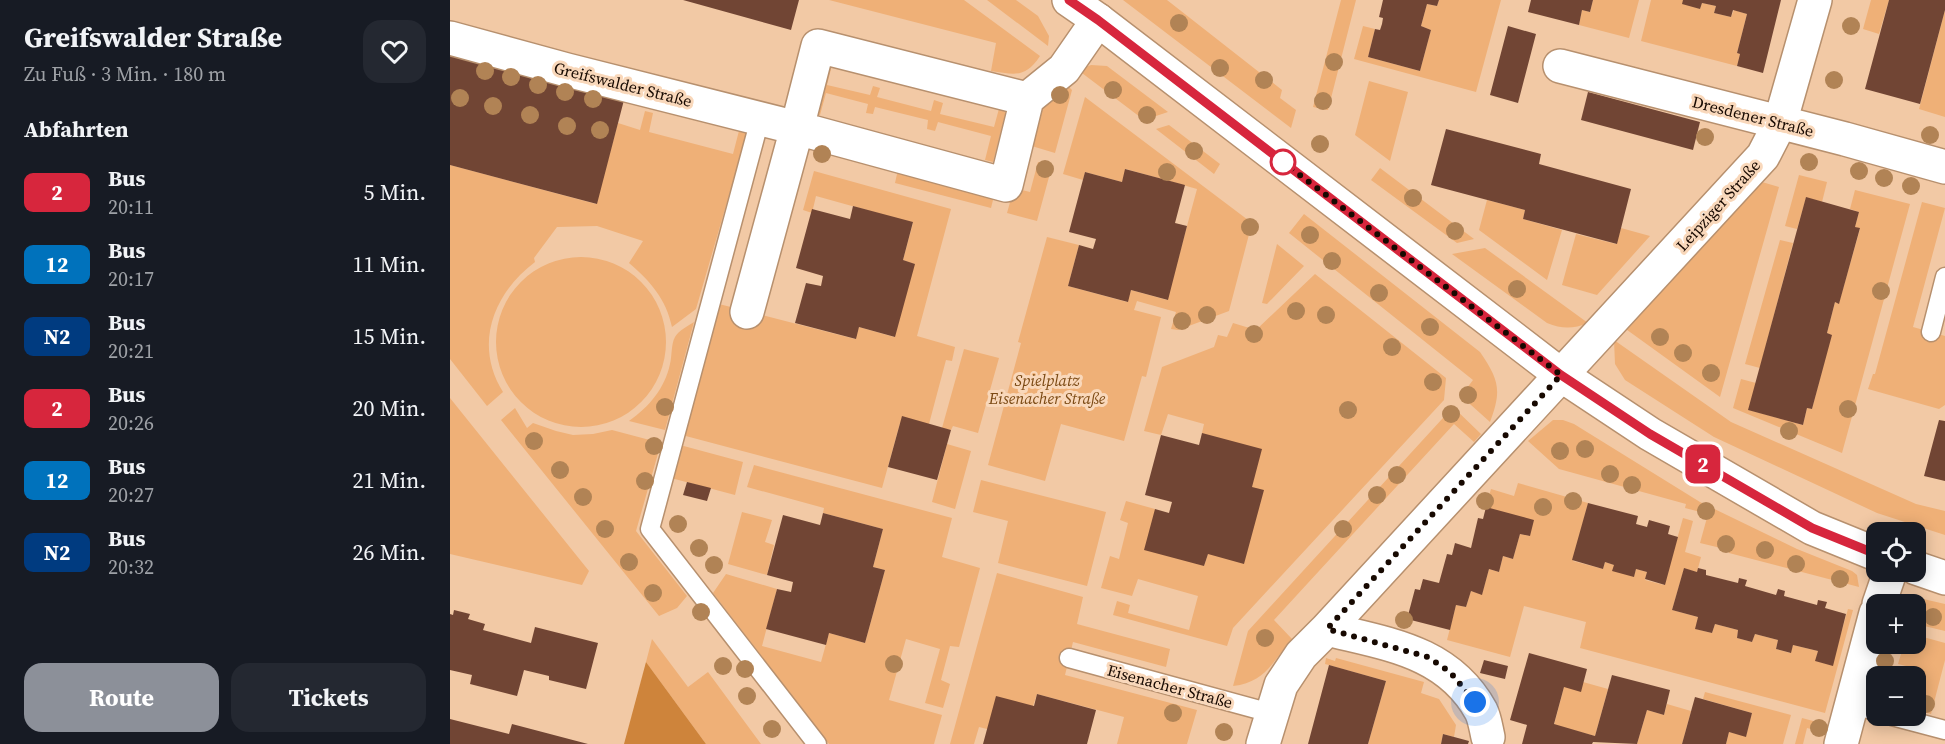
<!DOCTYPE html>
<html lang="de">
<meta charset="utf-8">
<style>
:root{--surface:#171b24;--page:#242831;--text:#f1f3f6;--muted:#9ea1a6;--accent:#8c9099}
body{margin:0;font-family:"Source Serif 4",serif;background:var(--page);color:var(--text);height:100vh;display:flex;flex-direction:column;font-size:22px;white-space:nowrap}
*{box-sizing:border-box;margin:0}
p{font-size:20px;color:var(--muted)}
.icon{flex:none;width:33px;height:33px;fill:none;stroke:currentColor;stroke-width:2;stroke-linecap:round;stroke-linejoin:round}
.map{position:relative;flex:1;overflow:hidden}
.panel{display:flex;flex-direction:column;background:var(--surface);width:450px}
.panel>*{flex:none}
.badge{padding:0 12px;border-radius:9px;font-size:21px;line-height:39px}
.buttons{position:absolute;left:1416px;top:522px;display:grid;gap:12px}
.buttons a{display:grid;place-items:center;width:60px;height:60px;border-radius:12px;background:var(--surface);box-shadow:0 3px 15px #0003;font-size:30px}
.you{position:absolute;width:30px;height:30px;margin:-15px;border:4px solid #fff;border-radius:50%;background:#1a73e8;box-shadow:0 0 0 9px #1a73e833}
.map>.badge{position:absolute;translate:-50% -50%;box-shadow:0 0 0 3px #fff}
h2{padding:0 24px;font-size:22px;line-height:54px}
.round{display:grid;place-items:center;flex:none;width:63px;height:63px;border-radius:18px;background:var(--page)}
.headline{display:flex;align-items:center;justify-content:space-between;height:102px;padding:0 24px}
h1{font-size:28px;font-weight:700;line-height:45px}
.primary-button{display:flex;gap:12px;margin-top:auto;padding:12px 24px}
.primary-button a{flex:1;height:69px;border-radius:18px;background:var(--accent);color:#fff;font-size:24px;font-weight:700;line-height:69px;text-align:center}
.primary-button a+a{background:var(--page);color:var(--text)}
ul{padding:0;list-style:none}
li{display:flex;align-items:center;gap:18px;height:72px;padding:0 24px}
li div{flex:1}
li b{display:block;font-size:22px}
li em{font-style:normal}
li .badge{min-width:66px;font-weight:700;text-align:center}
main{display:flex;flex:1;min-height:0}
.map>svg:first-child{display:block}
</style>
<main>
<section class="panel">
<div class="headline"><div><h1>Greifswalder Straße</h1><p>Zu Fuß · 3 Min. · 180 m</p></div><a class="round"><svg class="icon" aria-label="heart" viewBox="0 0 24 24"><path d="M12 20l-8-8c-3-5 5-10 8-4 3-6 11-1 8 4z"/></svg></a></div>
<h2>Abfahrten</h2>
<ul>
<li><span class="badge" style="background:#d7263d;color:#fff">2</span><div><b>Bus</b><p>20:11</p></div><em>5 Min.</em></li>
<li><span class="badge" style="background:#0072bc;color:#fff">12</span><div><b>Bus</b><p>20:17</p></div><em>11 Min.</em></li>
<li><span class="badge" style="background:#003b80;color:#fff">N2</span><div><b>Bus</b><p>20:21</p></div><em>15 Min.</em></li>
<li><span class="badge" style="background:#d7263d;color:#fff">2</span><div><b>Bus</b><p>20:26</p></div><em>20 Min.</em></li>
<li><span class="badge" style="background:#0072bc;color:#fff">12</span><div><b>Bus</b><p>20:27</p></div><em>21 Min.</em></li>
<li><span class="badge" style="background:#003b80;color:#fff">N2</span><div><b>Bus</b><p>20:32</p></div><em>26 Min.</em></li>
</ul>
<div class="primary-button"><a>Route</a><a>Tickets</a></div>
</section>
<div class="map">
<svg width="1495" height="744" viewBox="0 0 1495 744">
<rect width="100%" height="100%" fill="#f2c9a5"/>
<!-- green -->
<path fill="#efb077" d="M379,0h135l76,56c-15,23 -26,18 -49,15l5,-28z
M537,0h29l22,16 11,20 -1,10z
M673,0h44l115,90 -2,8 16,12 -5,18z
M891,0h15l-28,110 -15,-3z
M989,0h62l-25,92 -122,-33 9,-33 12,3 -7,28 52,14 11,-41 -10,-4 6,-22 10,2z
M1143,0h46l-10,38 -50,-13 3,-15 8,2z
M1201,0h32l17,9 2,-6 14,3 -2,7 17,4 3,-7 13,4 -10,39 3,1 -3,12 -96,-25z
M1421,0h18l-10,34 -16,-5z
M1495,10v107l-26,-8z
M376,63l6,2 -5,20 43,10 3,-9 7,2 -3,9 54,14 3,-11 9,3 -3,11 54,13 6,-22 7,2 -14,55 -8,-2 6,-24 -53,-14 -3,9 -8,-2 1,-9 -53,-13 -2,7 -7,-1 2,-9 -42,-11 -6,22 -7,-1z
M641,65l16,1 61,46 -24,8 -66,-50z
M612,80l10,10 -17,63 -30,-9 10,-41z
M919,81l39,11 -18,69 -35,-26z
M635,97l167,126 -23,88 -51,19 -7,-1 5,-17 -39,-11 -3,9 27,7 -15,60 -4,-1 -18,65 -63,-17 -16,57 -57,-16 33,-122 -3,-1 29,-105 32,8 -11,41 59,16 4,-12 36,10 30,-111 -71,-20 -4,13 -37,-10 -2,8 -20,-6z
M195,111l8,2 -4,19 84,22 8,-31 8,3 -53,183 -24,18c-6,-28 -21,-45 -43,-64l14,-22 -46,-15 -40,1 -23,31 1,4c-41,31 -62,82 -32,130l-16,14 -37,-47v-194l146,39 22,-81 22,7z
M719,125l51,39 -6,10 -58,-45z
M588,162l14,4 -15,55 -30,-8 7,-25 16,4z
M449,165l96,27 -4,16 -96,-25z
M930,168l94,71 -17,4 -86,-63z
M364,171l137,38 -34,127 38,11 -3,14 -6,-1 -17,64 -29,-1 -18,65 -200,-53 37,-131 136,35 4,-12 35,10 20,-73 -11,-4 10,-37 -97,-27 -4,17 -9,-3z
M1349,175l28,7 -5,20 -16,-4 -9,31 -12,-3z
M1312,182l17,5 -59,210 -97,-70z
M1405,190l55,14 -68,249 -109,-45 8,-29 15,4 -7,27 54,15 4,-17 5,1 19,-74 -4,-2 8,-31 4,1 21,-74 -5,-2 4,-15 -9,-3z
M1037,200l38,10 -2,9 39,11 -15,50 -68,-50z
M1472,202l23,6 -32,119 32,9v69l-6,4 -71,-20 5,-15h2z
M854,214l176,138c19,28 22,38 10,70l-29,-26 12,-16 -184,-147z
M1171,228l29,8 -53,59 -35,-10 14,-51 40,10z
M1330,240l13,3 -33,125 -15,-4z
M827,244l27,22 -37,38 -5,-1z
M1035,248l103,75c-15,6 -26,6 -41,0l-95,-69z
M46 342a85 85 0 1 1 170 0a85 85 0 1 1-170 0Z
M865,274l131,104 -2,22 -211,228 -6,18 -114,-31 4,-14 13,4 -2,8 61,17 9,-34 -60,-17 -6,17 -31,-8 9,-32 9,3 9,-36 -8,-3 6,-19 29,8 49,57 4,-12 44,-67 -50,-54 2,-9 -36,-10 -7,21 -17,-4 18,-64 52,-20 4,-12 9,2 6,-14 23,7z
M244,322l-29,108 -36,-9c20,-14 36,-33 41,-57 2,-8 1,-20 5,-27 4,-7 13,-11 19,-15z
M1164,340l117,82 185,82 29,7v24l-68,-22 -163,-76 -89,-57 -10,-16z
M514,349l35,9 -21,75 -25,-7 -2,4 -9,-2z
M0,398l139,173 -7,14 -132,-31z
M1003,407l28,27 -7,8 -20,-18 -180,196 18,19c-20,23 -26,43 -59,47l15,-55z
M65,408l12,20 6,-5 23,8 17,4 20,-1 19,-4 49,13 -25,88 51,65 -10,12 -18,8 -158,-196z
M1103,420h10l11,4 126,78 97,47 55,22 5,4 2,12 -130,-34v-3l-29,-7 8,-29 -23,-6 1,-4 -127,-35 -31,-28z
M497,444l24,7 -16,58 -23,-7z
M230,445l63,17 -8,33 -64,-17z
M304,465l198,53 -10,39 38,11 -21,79 -9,-1 -9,34 9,4 -7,24 -18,-5 15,-54 -34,-10 -17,61 53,15 -8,29h-105l-116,-151 13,-19 51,15 -15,57 59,16 8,-29 36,10 20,-73 -12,-3 10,-38 -60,-16 1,-5 -77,-21z
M531,480l125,32 -19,74 -89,-23 10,-42 -35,-9z
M1068,483l70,20 -15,58 30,8 2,-7 9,3 20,11 2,-7 11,3 -2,8 19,5 19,-67 10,3 -8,31 16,5 -4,15 -13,-3 -12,41 26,7 -2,12 16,4 3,-9 23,6 -1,8 15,4 3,-8 23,6 -2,9 14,4 3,-8 25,6 -2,10 16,4 16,-56 5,1 -28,103 -245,-65 6,-26 -62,-16 -14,51 -63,-17 9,-35 10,2 5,-16 11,3 7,-25 10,3 4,-16 10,3 7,-25 10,2 -44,-29 5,-18 23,7z
M292,512l30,8 -7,22 9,3 -7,30 -39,-11z
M547,573l86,24 -6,27 93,25 -4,18 -93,-25 -8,33 132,35 -10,34h-70l7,-27 -87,-23 -4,12 -46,23 -8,-2 -5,17h-24z
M1456,595l39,9v27l-29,-7v-20h-22l4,-6z
M1466,635l29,8v17l-14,54 -15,-4v-30l2,-11 -20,-5 6,-20h12z
M202,639l36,48 20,-15 53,72h-55l-60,-82z
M876,658l9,3 1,-3 88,24 -3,11 18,6 17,26 -2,12 -11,-3 -2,10h-73l18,-63 -61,-17z
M1133,682l25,7 -13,47 -41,-11 10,-38z
M1255,692l86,23 -8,29h-57l3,-12 17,4 6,-23 -49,-14z
M1217,704l24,7 -9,33h-45l10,-34 17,5z
M1352,718l30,8 -2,8 -23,-6 -4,16h-8z"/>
<!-- forest -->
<path fill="#ce843b" d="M196,662l60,82h-82z"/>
<!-- building -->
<path fill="#714534" d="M233,0h116l-8,30z
M933,0h56l-2,6 -10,-2 -6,22 10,4 -11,41 -52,-14 7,-28 5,1 2,-6 1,-6 -4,-1z
M1081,0h62l-3,12 -8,-2 -3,15 -51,-13z
M1233,0h98l-18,73 -26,-7 3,-12 -3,-1 10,-39 -14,-4 -2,7 -17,-4 2,-7 -14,-3 -2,6 -18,-5z
M1439,0h56v10l-25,94 -55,-15z
M1058,26l28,8 -18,69 -28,-8z
M0,55l174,45 -27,104 -147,-39z
M1138,92l112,30 -7,28 -112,-30z
M996,129l95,25 -2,10 92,25 -14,55 -94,-25 2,-9 -94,-25z
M675,169l60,16 -10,38 12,3 -19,74 -37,-10 -3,12 -60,-16 11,-41 14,4 3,-10 -27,-7 16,-60 37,10z
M1356,197l53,15 -4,15 5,1 -21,76 -4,-2 -8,31 5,2 -20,74 -5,-1 -4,17 -55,-15z
M403,206l60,16 -10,38 12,4 -20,73 -36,-10 -3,12 -61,-16 11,-40 15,3 2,-10 -27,-8 16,-59 38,10z
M452,416l49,14 -14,50 -49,-13z
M1489,420l6,1v60l-21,-5z
M752,433l60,16 -10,38 12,3 -20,74 -36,-10 -4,12 -60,-16 11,-41 14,4 3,-11 -27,-7 16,-60 38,10z
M237,482l24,6 -4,13 -24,-6z
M1138,503l50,13 -2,8 11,3 2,-7 21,6 -2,8 10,3 -13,48 -20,-6 2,-7 -11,-3 -2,8 -22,-6 2,-6 -9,-3 -2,7 -31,-9z
M1036,507l48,13 -4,16 -10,-2 -7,25 -10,-3 -4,16 -10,-3 -7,26 -11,-4 -5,16 -10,-2 -6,25 -43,-11 8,-30 5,1 3,-11 16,4 8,-29 5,1 3,-12 16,5 7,-30 5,1z
M373,513l60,16 -10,38 12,3 -20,73 -36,-10 -3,12 -60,-16 11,-40 14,3 2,-10 -26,-7 16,-60 37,10z
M1234,568l13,4 1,-4 8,2v5l32,8 1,-5 8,2 -2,6 31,9 2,-6 7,2 -1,5 33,9 1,-5 9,2 -2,6 21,6 -13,52 -18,-5 3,-10 -25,-6 -2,8 -15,-4 2,-9 -23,-6 -3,8 -15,-4 1,-8 -23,-6 -3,9 -17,-4 3,-12 -26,-7z
M4,610l16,4 -2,5 17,5 -2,6 48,13 4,-16 63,16 -12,46 -37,-9v-4l-25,-6 -7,26 -47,-12 2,-9 -22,-5v-56l3,1z
M1079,653l58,16 -6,23 -17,-5 -10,37 41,12 17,-61 58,15 -6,25 -17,-5 -10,34 -44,-2 -1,2h-70l5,-19 -17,-5z
M1034,660l24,6 -3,13 -25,-6z
M879,665l57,16 -18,63h-60z
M587,694l59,16 -9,34h-104l13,-48 38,10z
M1245,697l57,16 -6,24 -17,-5 -3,12h-44z
M0,719l59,15 3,-10 76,20h-138z
M993,734l26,7 -1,3h-27z"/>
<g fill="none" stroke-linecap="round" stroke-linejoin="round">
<!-- service casing -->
<g stroke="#b7906e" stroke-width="21">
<path id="service" d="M310,119l-110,410 167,215
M1481,332l14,-55
M619,658l202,55
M1402,705l24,6
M1442,716l53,14"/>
</g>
<!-- minor casing -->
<g stroke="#b7906e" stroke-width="36">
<path id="minor" d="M0,38l117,32 230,58 21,-82 209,53
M1110,66l285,73 100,28
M297,312l50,-184 209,57 21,-86 37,-30 34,-49
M1429,604l11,-32
M877,629c60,15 121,22 154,82 4,8 5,18 7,26
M813,744l18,-59 20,-30 26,-26 436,-473 17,-33 35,-123
M1391,744l35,-131"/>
</g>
<!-- tertiary casing -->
<g stroke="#b7906e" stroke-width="36">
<path id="tertiary" d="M619,0l29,20 463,355 89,59 162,94 64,26
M1466,568l29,10"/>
</g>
<!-- service -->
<use href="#service" stroke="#fff" stroke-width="18"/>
<!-- minor -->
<use href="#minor" stroke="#fff" stroke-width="33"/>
<!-- tertiary -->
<use href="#tertiary" stroke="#fff" stroke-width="33"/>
</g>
<!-- trees -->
<g fill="#b18355">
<circle cx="729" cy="23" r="9"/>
<circle cx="1401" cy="26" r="9"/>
<circle cx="884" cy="62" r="9"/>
<circle cx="770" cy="68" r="9"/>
<circle cx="35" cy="71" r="9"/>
<circle cx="61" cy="77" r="9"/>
<circle cx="814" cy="80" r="9"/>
<circle cx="1384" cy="80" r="9"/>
<circle cx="88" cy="85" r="9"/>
<circle cx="663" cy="90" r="9"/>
<circle cx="115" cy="92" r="9"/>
<circle cx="610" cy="95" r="9"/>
<circle cx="10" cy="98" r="9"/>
<circle cx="143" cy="99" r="9"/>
<circle cx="873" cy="101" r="9"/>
<circle cx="43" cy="106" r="9"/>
<circle cx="80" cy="115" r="9"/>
<circle cx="697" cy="115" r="9"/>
<circle cx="117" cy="126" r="9"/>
<circle cx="150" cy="130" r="9"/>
<circle cx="1480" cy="135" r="9"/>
<circle cx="1255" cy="137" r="9"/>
<circle cx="870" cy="144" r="9"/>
<circle cx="744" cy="151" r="9"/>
<circle cx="372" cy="154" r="9"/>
<circle cx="1359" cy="162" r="9"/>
<circle cx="595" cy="169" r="9"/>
<circle cx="1409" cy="171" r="9"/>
<circle cx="717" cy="172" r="9"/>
<circle cx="1434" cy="178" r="9"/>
<circle cx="1461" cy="186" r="9"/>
<circle cx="963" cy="198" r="9"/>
<circle cx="800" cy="227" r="9"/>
<circle cx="1005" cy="231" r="9"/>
<circle cx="860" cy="235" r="9"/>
<circle cx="882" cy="261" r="9"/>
<circle cx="1067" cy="289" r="9"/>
<circle cx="1431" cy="291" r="9"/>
<circle cx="929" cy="293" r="9"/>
<circle cx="846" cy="311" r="9"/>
<circle cx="757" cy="315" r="9"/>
<circle cx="876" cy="315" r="9"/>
<circle cx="732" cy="321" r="9"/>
<circle cx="980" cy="327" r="9"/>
<circle cx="804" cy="334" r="9"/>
<circle cx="1210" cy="337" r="9"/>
<circle cx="942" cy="347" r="9"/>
<circle cx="1233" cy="353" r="9"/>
<circle cx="1261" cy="373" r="9"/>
<circle cx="983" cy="382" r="9"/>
<circle cx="1018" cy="395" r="9"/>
<circle cx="215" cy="407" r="9"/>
<circle cx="1398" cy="409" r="9"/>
<circle cx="898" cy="410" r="9"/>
<circle cx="1001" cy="414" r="9"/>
<circle cx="1339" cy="431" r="9"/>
<circle cx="84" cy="441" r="9"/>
<circle cx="204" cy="446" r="9"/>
<circle cx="1135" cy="449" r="9"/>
<circle cx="1110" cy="451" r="9"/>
<circle cx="110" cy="470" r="9"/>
<circle cx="1160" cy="474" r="9"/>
<circle cx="947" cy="475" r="9"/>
<circle cx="195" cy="481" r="9"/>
<circle cx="1182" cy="485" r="9"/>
<circle cx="927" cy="495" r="9"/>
<circle cx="133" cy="497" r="9"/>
<circle cx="1035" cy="501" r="9"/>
<circle cx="1123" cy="501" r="9"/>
<circle cx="1093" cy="507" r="9"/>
<circle cx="1256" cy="511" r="9"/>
<circle cx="228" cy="524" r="9"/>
<circle cx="155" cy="529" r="9"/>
<circle cx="893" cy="529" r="9"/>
<circle cx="1276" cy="544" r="9"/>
<circle cx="249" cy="548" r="9"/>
<circle cx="1315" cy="550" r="9"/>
<circle cx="179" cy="562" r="9"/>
<circle cx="1346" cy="564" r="9"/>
<circle cx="264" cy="565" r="9"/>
<circle cx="1390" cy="579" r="9"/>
<circle cx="203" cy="593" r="9"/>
<circle cx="251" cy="612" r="9"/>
<circle cx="1483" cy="617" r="9"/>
<circle cx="954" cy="620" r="9"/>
<circle cx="815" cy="638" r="9"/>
<circle cx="1435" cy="661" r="9"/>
<circle cx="444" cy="664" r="9"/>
<circle cx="273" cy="666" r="9"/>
<circle cx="295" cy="669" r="9"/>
<circle cx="297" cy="696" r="9"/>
<circle cx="1476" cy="704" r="9"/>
<circle cx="723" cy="713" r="9"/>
<circle cx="1369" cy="728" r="9"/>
<circle cx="322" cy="729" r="9"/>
<circle cx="774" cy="732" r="9"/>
</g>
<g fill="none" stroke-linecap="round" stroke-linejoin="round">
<!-- line casing -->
<g stroke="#fff" stroke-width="14">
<path id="line" d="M619,0l29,20 463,355 89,59 162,94 64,26"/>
</g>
<!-- line -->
<use href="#line" stroke="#d7263d" stroke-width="9"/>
<!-- walk -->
<path stroke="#170901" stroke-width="6" stroke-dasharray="0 10.8" d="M833,162l278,213 -234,254 101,28 22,15 25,30"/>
</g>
<!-- markers -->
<circle fill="#fff" stroke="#d7263d" stroke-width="3" cx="833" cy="162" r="12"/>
<g text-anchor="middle" stroke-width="6" stroke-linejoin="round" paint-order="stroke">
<!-- street labels -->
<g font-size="16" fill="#170901" stroke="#f9d8bb">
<text transform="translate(173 84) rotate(14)" y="6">Greifswalder Straße</text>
<text transform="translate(1303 116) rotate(14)" y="6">Dresdener Straße</text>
<text transform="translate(1268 205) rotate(-48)" y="6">Leipziger Straße</text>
<text transform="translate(720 686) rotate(15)" y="6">Eisenacher Straße</text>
</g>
<!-- park labels -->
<g font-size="16" font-style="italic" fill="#7b4913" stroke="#f9d8bb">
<text x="597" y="386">Spielplatz<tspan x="597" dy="18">Eisenacher Straße</tspan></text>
</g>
</g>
</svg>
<div class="buttons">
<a><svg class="icon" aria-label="locate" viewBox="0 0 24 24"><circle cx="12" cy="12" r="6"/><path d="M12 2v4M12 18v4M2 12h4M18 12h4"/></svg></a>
<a>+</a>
<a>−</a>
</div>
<div class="you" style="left:1025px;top:702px"></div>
<b class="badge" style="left:1253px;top:464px;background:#d7263d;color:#fff">2</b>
</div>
</main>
